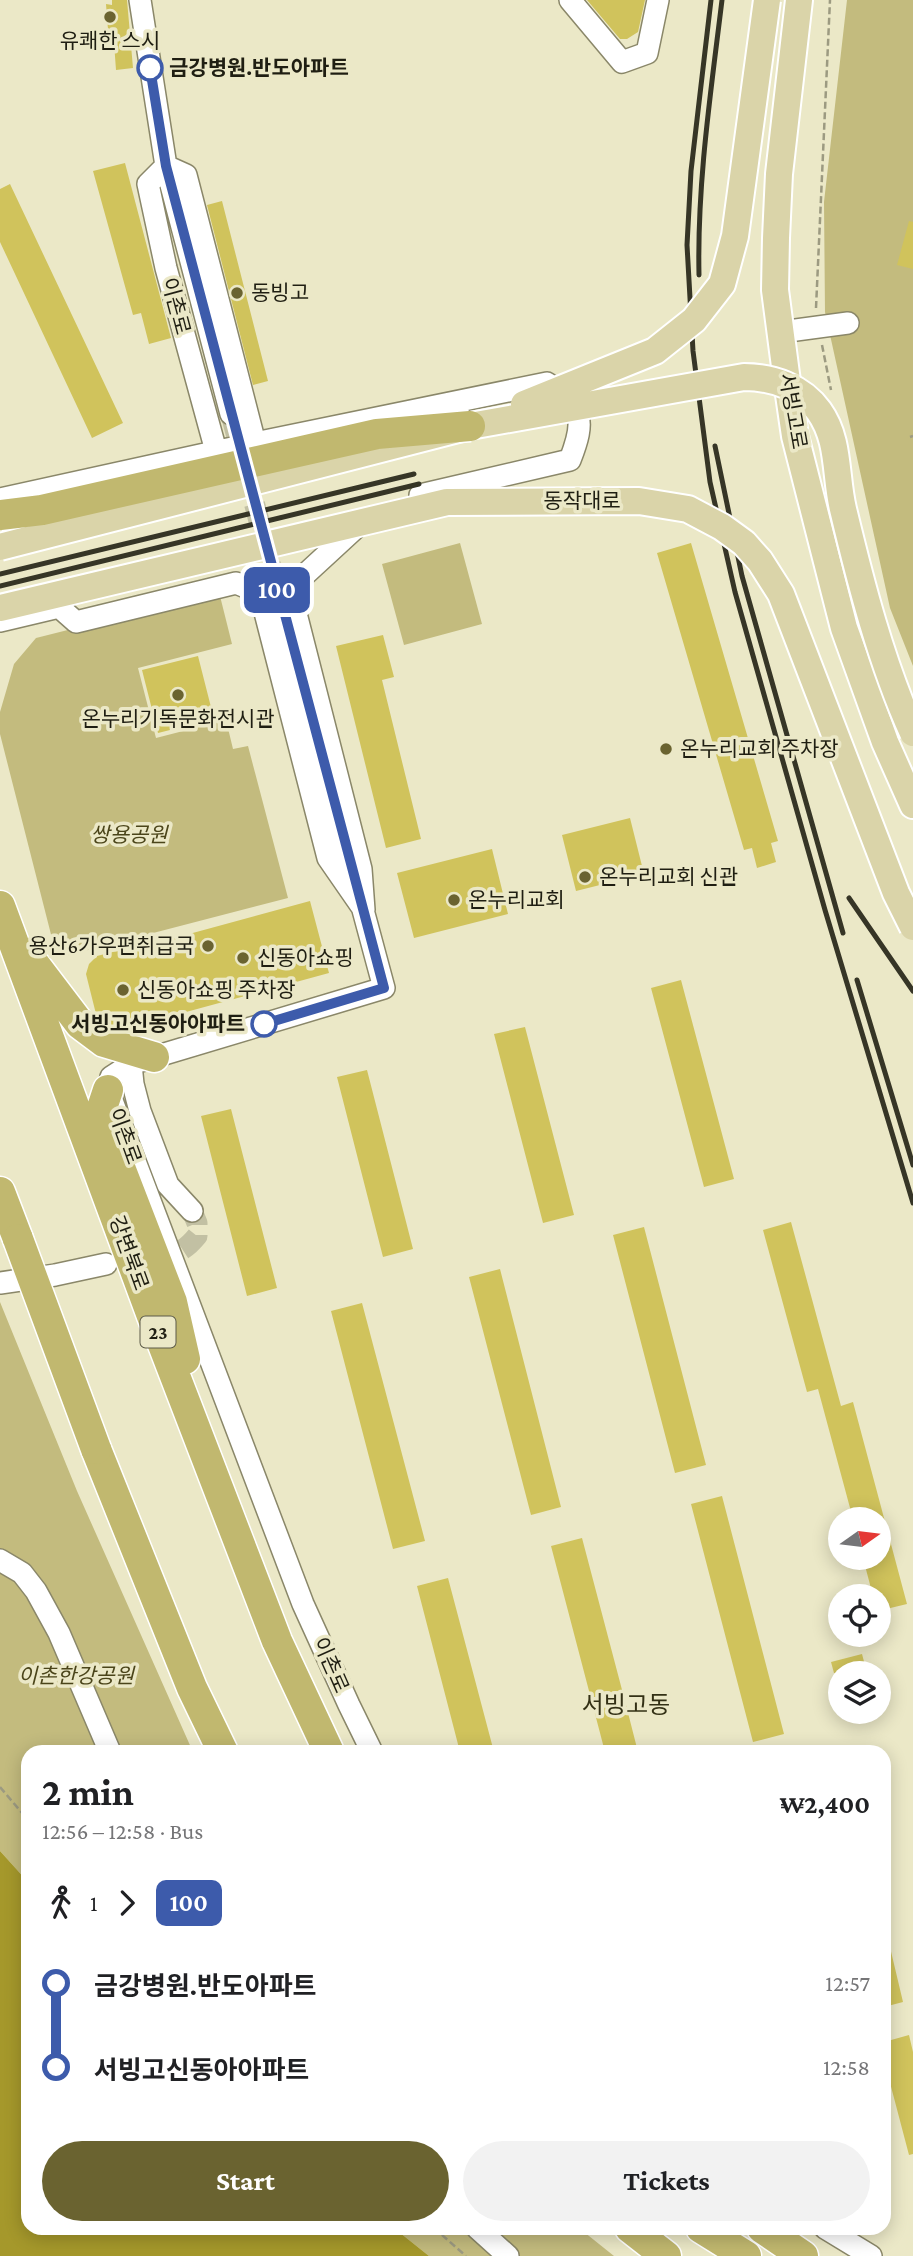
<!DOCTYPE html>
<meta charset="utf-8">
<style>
:root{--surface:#fff;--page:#f2f2f2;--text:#202124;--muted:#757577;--accent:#6a6330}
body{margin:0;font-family:"Crimson Pro","Noto Sans KR",serif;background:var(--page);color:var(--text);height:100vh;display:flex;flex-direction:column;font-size:26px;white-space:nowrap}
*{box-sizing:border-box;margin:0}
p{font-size:23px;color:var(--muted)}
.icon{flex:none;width:38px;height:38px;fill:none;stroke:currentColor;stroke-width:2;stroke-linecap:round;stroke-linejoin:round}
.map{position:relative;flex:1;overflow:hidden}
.drawer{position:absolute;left:21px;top:1745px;width:870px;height:490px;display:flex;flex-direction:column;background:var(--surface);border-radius:21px;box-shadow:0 4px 18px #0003}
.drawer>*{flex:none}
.badge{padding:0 14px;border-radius:10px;font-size:24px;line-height:46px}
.needle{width:46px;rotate:76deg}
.controls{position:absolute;left:828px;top:1507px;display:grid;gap:14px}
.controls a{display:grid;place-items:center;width:63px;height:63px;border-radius:50%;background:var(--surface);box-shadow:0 4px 18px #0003;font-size:35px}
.map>.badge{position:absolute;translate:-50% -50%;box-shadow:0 0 0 4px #fff}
.legs{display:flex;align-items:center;gap:10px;height:77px;padding:0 21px;font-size:23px}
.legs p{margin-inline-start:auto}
.overview{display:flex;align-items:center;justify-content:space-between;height:119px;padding:0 21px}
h1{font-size:38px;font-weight:700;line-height:52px}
.button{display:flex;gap:14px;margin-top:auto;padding:14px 21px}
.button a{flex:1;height:80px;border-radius:42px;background:var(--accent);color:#fff;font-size:28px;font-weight:700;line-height:80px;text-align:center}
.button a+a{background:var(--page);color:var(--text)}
ul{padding:0 21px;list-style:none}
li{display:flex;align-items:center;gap:24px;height:84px;font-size:26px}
li i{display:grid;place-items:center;width:10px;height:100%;margin:0 9px;background:currentColor}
li i::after{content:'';width:18px;height:18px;margin:-9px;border:5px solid;border-radius:50%;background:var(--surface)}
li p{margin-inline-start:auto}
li:first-child i{background:linear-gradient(#0000 50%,currentColor 0)}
li:last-child i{background:linear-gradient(currentColor 50%,#0000 0)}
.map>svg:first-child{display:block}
</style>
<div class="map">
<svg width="913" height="2256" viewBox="0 0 913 2256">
<rect width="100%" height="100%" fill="#ebe8c7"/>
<!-- green -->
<path fill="#c3bb7e" d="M847,0h66v666l-23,-58 -65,-296 -1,-110z
M460,543l22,81 -78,21 -22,-81z
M219,592l13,52 -94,24 18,70 70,-18 7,29 15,-3 40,152 -231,60 -57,-224v-22l14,-48 22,-26z
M0,1302l77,189 116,261h-165v130l-28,-31z
M394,2228h185l35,28h-185z"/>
<!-- water -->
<path fill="#a5982b" d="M0,1851l28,31v346h366l35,28h-429z"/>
<!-- building -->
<path fill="#d0c35c" d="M112,0h15l6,68 -17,2 -3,-41 -5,1 -2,-26 6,1z
M587,0h58l-7,32 -11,7h-7z
M125,163l46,175 -22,6 -8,-31 -8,2 -40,-144z
M10,184l113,239 -31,15 -92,-196v-53z
M222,201l46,180 -15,4 -46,-180z
M909,221l4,1v47l-16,-4z
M691,543l87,298 -7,2 5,19 -19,6 -5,-20 -8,2 -87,-297z
M383,635l11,42 -12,3 39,159 -35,9 -50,-202z
M198,656l16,63 -56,14 -16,-63z
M630,818l14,56 -68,17 -14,-56z
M492,849l16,65 -94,24 -17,-65z
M310,901l19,72 -165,45 1,4 -35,9 -18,-5 -16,-12 -10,-40 3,-10 8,-8 47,-12 1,2z
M681,980l53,199 -30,8 -53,-199z
M525,1027l49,188 -31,8 -49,-189z
M367,1070l46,179 -30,8 -46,-180z
M231,1109l46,179 -30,8 -46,-180z
M791,1222l50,184 12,-4 54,202 -29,7v-15h-5l-10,-38h15v-39h-25l-35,-130 -11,3 -44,-162z
M644,1227l62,238 -31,8 -62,-238z
M500,1269l61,238 -30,8 -62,-238z
M362,1303l63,238 -32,8 -62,-238z
M722,1496l62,238 -31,8 -62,-238z
M582,1538l44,167 12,47h-33l-54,-206z
M448,1578l46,174h-34l-43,-166z
M862,1654l5,19h-33l-3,-11z
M884,1943h5l14,59 -19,5z
M909,2035l4,17v102l-4,1 -25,-95v-18z"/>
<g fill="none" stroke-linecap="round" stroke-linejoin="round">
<!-- minor-tunnel -->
<path stroke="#c2c0a3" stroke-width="21" stroke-dasharray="21 10" stroke-linecap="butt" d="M231,414l50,191
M153,1258c20,-2 31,-6 44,-22v-13l-5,-12"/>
<!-- minor casing -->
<g stroke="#8a8769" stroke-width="24">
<path id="minor" d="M140,0l26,166 65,248
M570,0l52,62 25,-9 11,-53
M781,332l67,-9
M216,451l-50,-183 -18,-84 18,-18 20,9 69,268
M0,499l255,-56 292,-60c36,25 39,36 23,77l-150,35
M289,586l9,-5 63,-58
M289,586l72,283 3,41 -36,-52 -68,-265z
M281,605l103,383 -253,76 -20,13 -3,13 195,514 46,101 23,47
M0,621l59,-14 17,15 160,-39 24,10
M131,1064l2,20 7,27 28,74 24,26
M0,1283l55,-8 51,-11
M0,1560l22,13 14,18 23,42 51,119
M477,2228l31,28
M825,2228l46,28"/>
</g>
<!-- major casing -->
<g stroke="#fff" stroke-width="30">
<path id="major" d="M799,0l-20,174 -3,64 -1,52 11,84 9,62 49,192 41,114 28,63"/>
</g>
<!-- highway casing -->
<g stroke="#fff" stroke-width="33">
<path id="highway" d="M0,906l152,410 125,325 52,111
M26,953l54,71 24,18 50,15
M108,1090l-5,15 1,21 68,176 13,57
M0,1192l18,47
M96,1449l96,239 31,64
M630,2228l36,28
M701,2228l45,28
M762,2228l41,28"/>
</g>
<!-- path -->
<path stroke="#9c9a81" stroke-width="2.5" stroke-dasharray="7 3.5" stroke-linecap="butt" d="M816,308l14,-308
M822,345l9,45
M910,437l3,-1
M0,1787l28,33
M434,2228l32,28"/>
<!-- minor -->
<use href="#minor" stroke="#fff" stroke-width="21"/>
<!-- major -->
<use href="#major" stroke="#dad4a9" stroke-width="26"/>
<!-- highway -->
<use href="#highway" stroke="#c1b86f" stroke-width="30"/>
<!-- rail -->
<path stroke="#363526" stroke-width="5" d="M711,0l-20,171 -4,74 6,106 17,131 25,110 90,318 88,293
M699,275c-2,-92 12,-184 23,-275
M715,446l27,130 101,357
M0,574l414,-100
M0,586l419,-102
M849,898l64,93
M857,980l56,185"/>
<!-- major-bridge casing -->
<g stroke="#fff" stroke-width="30" stroke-linecap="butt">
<path id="major-bridge" d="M524,404l131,-53 39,-31 28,-36 13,-48 32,-236
M0,547l470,-121 274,-49c28,0 58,10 75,34 21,29 16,65 24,98 18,75 38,153 70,224
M0,608l447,-106 192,-1 49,8 34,18 22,16 16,18 21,33 115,299 17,34"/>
</g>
<!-- highway-bridge casing -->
<g stroke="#fff" stroke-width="33" stroke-linecap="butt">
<path id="highway-bridge" d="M0,515l42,-5 335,-76 93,-8
M18,1239l78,210"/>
</g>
<!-- major-bridge -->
<use href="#major-bridge" stroke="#dad4a9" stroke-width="26"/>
<!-- highway-bridge -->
<use href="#highway-bridge" stroke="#c1b86f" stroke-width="30"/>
</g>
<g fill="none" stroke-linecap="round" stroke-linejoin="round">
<!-- line-1 casing -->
<g stroke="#fff" stroke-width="16">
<path id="line-1" d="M150,68l16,98 218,822 -120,36"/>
</g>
<!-- line-1 -->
<use href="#line-1" stroke="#3d5bab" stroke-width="10"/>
</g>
<!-- markers -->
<g fill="#6a6330" stroke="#ebe8c7" stroke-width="2.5">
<circle cx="110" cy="17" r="7"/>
<circle cx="237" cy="293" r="7"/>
<circle cx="178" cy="695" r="7"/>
<circle cx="666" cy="749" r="7"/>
<circle cx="585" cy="877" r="7"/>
<circle cx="454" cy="900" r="7"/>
<circle cx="208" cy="946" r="7"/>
<circle cx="243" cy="958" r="7"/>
<circle cx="123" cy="990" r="7"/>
</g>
<g fill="#fff" stroke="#3d5bab" stroke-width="3.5">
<circle cx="150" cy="68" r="12"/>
<circle cx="264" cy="1024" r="12"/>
</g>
<g text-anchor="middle" stroke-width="7" stroke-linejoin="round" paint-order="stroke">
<!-- shield labels -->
<rect fill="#ebe8c7" stroke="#5c5b48" stroke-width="2" x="140.5" y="1316.5" width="35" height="31" rx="5"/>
<g font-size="19" font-weight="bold" fill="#1f1e12">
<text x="158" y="1339">23</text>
</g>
<!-- poi labels -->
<g font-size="21" fill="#1f1e12" stroke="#ebe8c7" text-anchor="start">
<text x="110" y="48" text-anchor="middle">유쾌한 스시</text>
<text x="251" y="300">동빙고</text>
<text x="178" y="726" text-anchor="middle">온누리기독문화전시관</text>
<text x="680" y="756">온누리교회 주차장</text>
<text x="599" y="884">온누리교회 신관</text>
<text x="468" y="907">온누리교회</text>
<text x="194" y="953" text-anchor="end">용산6가우편취급국</text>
<text x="257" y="965">신동아쇼핑</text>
<text x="137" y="997">신동아쇼핑 주차장</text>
</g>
<!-- stop labels -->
<g font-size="21" font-weight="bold" fill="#1f1e12" stroke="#ebe8c7" text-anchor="start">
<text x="169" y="75">금강병원.반도아파트</text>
<text x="245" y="1031" text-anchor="end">서빙고신동아아파트</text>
</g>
<!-- street labels -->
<g font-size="21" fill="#1f1e12" stroke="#ebe8c7">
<text transform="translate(176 306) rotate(75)" y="7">이촌로</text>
<text transform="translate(793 411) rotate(80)" y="7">서빙고로</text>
<text x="582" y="508">동작대로</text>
<text transform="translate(125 1136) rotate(70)" y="7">이촌로</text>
<text transform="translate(129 1253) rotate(70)" y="7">강변북로</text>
<text transform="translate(331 1665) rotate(66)" y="7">이촌로</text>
</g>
<!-- park labels -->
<g font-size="21" font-style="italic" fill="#4b451a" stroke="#ebe8c7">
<text x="129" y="842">쌍용공원</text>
<text x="76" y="1683">이촌한강공원</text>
</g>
<!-- quarter labels -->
<g font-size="24" fill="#333015" stroke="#ebe8c7">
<text x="626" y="1713">서빙고동</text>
</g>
</g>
</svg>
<div class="controls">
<a><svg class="needle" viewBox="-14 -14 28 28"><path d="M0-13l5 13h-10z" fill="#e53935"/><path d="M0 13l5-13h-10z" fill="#757577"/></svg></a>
<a><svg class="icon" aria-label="locate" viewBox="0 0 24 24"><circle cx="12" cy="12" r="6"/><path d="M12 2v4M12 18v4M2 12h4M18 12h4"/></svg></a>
<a><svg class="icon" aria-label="layers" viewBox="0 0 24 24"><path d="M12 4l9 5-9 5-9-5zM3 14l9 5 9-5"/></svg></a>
</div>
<b class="badge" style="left:277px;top:590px;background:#3d5bab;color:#fff">100</b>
<section class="drawer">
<div class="overview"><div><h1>2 min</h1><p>12:56 – 12:58 · Bus</p></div><b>₩2,400</b></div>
<div class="legs"><svg class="icon" aria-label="walk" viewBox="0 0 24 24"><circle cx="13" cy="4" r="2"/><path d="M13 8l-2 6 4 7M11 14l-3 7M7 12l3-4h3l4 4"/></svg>1<svg class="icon" aria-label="forward" viewBox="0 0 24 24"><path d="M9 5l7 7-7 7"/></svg><b class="badge" style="background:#3d5bab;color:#fff">100</b></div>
<ul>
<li><i style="color:#3d5bab"></i><b>금강병원.반도아파트</b><p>12:57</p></li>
<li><i style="color:#3d5bab"></i><b>서빙고신동아아파트</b><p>12:58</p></li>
</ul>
<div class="button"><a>Start</a><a>Tickets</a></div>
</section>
</div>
